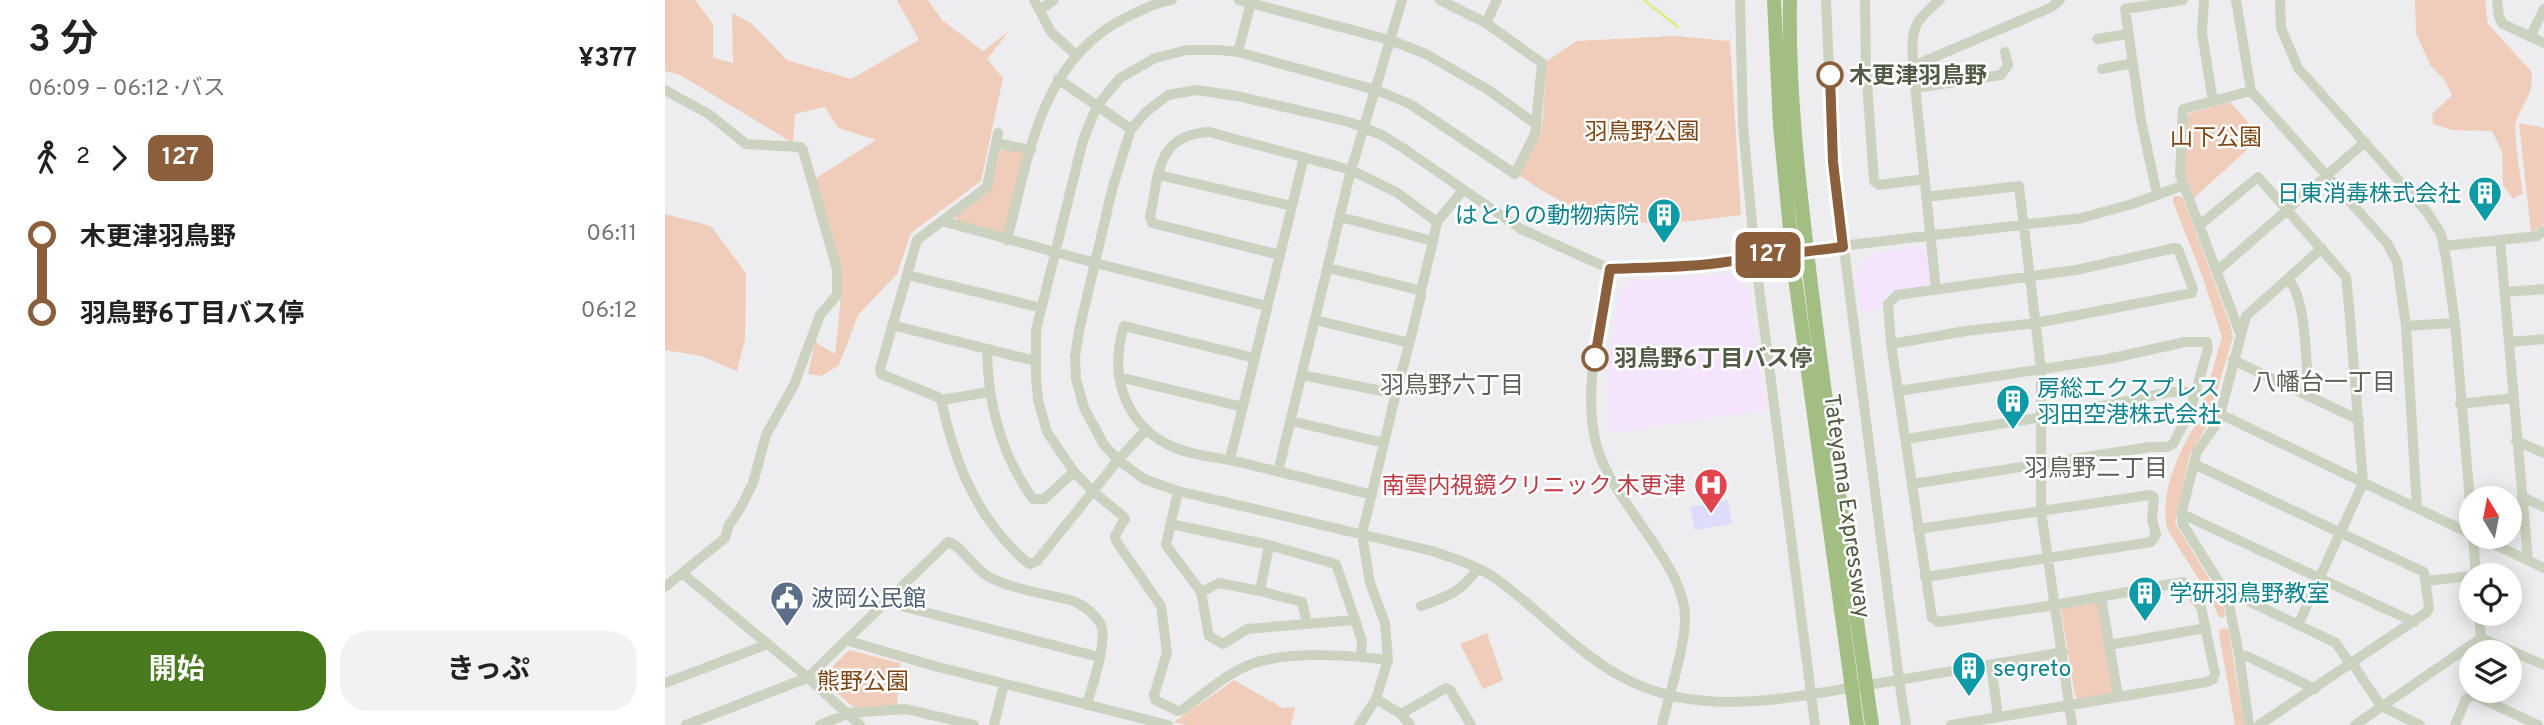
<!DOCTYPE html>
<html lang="ja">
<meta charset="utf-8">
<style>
:root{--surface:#fff;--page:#f2f2f2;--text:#222;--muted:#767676;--accent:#48791c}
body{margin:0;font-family:Overpass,"Noto Sans JP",sans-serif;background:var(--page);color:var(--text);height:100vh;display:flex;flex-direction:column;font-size:26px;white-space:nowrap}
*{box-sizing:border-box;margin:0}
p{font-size:23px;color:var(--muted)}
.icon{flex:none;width:38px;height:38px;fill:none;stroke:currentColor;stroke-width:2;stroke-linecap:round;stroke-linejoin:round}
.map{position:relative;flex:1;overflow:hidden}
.sheet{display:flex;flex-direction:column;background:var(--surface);width:665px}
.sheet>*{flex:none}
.badge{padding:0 14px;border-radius:10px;font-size:24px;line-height:46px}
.needle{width:46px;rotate:350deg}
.tools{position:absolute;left:1794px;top:486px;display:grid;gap:14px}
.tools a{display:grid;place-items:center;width:63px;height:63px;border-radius:50%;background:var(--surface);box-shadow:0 4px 18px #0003;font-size:35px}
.map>.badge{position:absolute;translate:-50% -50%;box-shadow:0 0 0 4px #fff}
.legs{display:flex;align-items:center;gap:10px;height:77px;padding:0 28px;font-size:23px}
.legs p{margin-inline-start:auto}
.head{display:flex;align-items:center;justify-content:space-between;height:119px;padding:0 28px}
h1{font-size:38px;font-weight:700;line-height:52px}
.cta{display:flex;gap:14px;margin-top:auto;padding:14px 28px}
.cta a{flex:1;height:80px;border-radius:28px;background:var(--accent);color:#fff;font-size:28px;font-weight:700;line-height:80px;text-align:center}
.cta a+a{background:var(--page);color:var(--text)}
ul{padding:0 28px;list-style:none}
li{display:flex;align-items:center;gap:24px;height:77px;font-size:26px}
li i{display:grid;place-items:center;width:10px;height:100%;margin:0 9px;background:currentColor}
li i::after{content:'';width:18px;height:18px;margin:-9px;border:5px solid;border-radius:50%;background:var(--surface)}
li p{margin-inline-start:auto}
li:first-child i{background:linear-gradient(#0000 50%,currentColor 0)}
li:last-child i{background:linear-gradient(currentColor 50%,#0000 0)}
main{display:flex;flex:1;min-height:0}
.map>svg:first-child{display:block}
</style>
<main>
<section class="sheet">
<div class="head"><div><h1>3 分</h1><p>06:09 – 06:12 · バス</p></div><b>¥377</b></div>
<div class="legs"><svg class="icon" aria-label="walk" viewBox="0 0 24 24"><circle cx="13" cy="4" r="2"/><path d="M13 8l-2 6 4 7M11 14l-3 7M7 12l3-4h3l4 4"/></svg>2<svg class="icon" aria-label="forward" viewBox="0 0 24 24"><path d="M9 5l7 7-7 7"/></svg><b class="badge" style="background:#8b5e3c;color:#fff">127</b></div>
<ul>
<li><i style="color:#8b5e3c"></i><b>木更津羽鳥野</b><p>06:11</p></li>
<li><i style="color:#8b5e3c"></i><b>羽鳥野6丁目バス停</b><p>06:12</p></li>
</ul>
<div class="cta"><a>開始</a><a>きっぷ</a></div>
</section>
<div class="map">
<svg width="1879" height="725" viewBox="0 0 1879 725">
<rect width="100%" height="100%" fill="#ededf0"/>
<!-- commercial -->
<path fill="#f5e5fc" d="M1257,246l6,4 3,33 -2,3 -43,8v14l-26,3 -5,-37 17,-21z
M1065,273l20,17 16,120 -155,23 -4,-41 1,-27 11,-73 15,-13 29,1z"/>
<!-- medical -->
<path fill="#dedcfb" d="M1063,500l4,24 -38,6 -4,-23z"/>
<!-- green -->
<path fill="#f0cdba" d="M0,0h30l18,24v34l20,5 -1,-50 19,10 36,37 64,19 68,-39 -22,-40h31l14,20 41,31 26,-20 -22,28 16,19 -22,103 -70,52 -14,41 -39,41 -19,50 -17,11 -14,-2 7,-32 20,12 7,-67 -17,-44 -12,-63 63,-40 -38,-12 -13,-21 -30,7 -2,29 -113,-68 -15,-4z
M1750,0h70l3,24 43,47c5,21 -10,34 -15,51 -3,11 5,57 7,71l-10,6 -10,-14 -1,-33 -10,-21 -40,-1 -19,-6 -1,-10 20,-19 -8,-16 -14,-14 -14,-32z
M1010,36l55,5 11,174c-95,12 -139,18 -221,-39l2,-11 20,-37 5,-67 29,-20z
M1565,102l31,35 -67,61 -10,-27 2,-54 4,-4z
M1854,123l25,5v94l-2,5 -11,5z
M338,148l20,5 2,4 -19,78 -49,-13 -2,-7 35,-27 10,-37z
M1509,196h6l3,2 47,126 3,13 -22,74 -4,1 -4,-9 19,-66 -19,-59 -30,-76z
M0,214l46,12 35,47 -1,66 -8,32 -36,-15 -36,-6z
M1531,424l11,2 -17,28 -15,69 48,78 2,15 -4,2 -3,-2 -5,-14 -44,-70c-13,-30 10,-82 27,-108z
M1432,603l3,3 14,85 -3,3 -33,5 -3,-3 -14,-86 3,-3z
M1561,628l3,3 15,94h-9l-16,-91 1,-5z
M822,633l16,47 -20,9 -23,-45z
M184,650l51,13 -3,42 -40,5 -37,-31z
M569,680l49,28 12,-1 -4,18h-105l-12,-3z"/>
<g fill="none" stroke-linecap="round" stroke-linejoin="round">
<!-- stream -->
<path stroke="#dcee86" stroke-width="2.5" d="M979,0l34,27"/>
<!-- minor -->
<path stroke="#cbd3c0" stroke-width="10" d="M369,0l17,32 25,23
M574,0l151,40 36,14 61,35 50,36
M1075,0l3,125 12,131 60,469
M1161,0l7,162 66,518 7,45
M1200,0l1,69 8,112 5,4 46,-6
M1539,0l-2,33 11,69
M1571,0l15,91 136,152 10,19 9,64 11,182
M1615,0l1,28 17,40 129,144 14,22 5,24 9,65 16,191
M1832,0l2,17 4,7 41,19
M375,10l14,-10
M821,23l11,-23
M1865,37l14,-28
M1432,39l31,-5
M573,52l13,-50
M1248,66l137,-58 10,-8
M1437,69l31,-6
M393,79l73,50
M1250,88l86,-13 7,-10 -3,-13
M0,90l45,25 36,29 54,3 3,3 34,120v25l-17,20 -26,70 -28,50 -13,48 -12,24 -12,18 -4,13 -60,49
M333,133l-11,54 -70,53 -37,129 1,5 57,23 3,3c13,57 29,103 69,146 7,7 12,14 20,18l7,-3 81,-101 28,-30
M332,143l34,7
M494,175l133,31
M1492,194l-16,-74 -16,-111 58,-9
M1261,197l93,-11 22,183v142l31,214
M277,221l153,42 172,43
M772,222l26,-32
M1535,225l58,-48 88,100 3,29 14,177 -65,142
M342,240c22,-84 33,-181 120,-223 15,-7 29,-15 45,-17
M1835,240l28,320
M1779,246l93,-10 7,-5
M615,255l-128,-32 -2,-6c9,-43 6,-82 59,-85l142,38 45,22 41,30 -4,19 -93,-24
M945,269c-9,55 -28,118 -14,174 14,59 92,122 89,178 -1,30 -16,74 -23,104
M1552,271l148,-129
M242,275l135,33
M1623,280c19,15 18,90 21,117
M1271,290l-23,-224c-1,-37 -3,-41 27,-66
M756,291l12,-50
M1840,292l39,-3
M650,320l91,22 4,-1 11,-46 -2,-5 -91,-22
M227,325l143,36
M1741,326l49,-3
M1575,333l-60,-158 3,-66 68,-18
M1844,342l35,-3
M1226,344l75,-13 70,-8 156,-30 1,-4 -15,-40 -3,-1 -99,22 -179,25 -9,9 3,40 41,274 7,4 116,-17 128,-23 18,25 14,67 -2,5 -6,3 -256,43
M322,350c1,54 14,105 46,149h11l30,-27
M590,358l-131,-32c-16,51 2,103 54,123 22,8 47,9 69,15 41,10 83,20 125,31
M1568,360l126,60
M454,377l124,30
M1233,391l210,-32 77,-17h22l1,6 -18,64 -17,32 -6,3h-17l-238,37
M730,397l15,-56
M276,400l48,-8
M1795,404l53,-6
M1555,414l251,120
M626,421l93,22 11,-46 -3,-4 -90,-18
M1241,439l162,-26 103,-21h24
M1851,441l28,12
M565,459l74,-302
M1529,464l230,108 5,36 -2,4 -168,113
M613,472l73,-302 51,-170
M513,491l-12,54 35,47 8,44 14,8 24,-15 108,-9 7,21 -1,16
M1857,497l22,10
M1517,514l232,108
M506,524l98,21 67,19 19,56
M1253,529l232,-34 4,2 -2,23 4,15 -5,7 -226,35
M1808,537l3,39
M1814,537l65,31
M604,545l-9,46 42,11 5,21
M17,573l117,97 61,55
M1761,581l45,-5
M536,592l18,-9 41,8
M1562,595l13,2 96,46 14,21
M1436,597l17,99
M221,602l213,55
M756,606c25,-9 41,-14 56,-37
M1814,614l2,24
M1816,638l63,27
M181,640l81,24 241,61
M1444,645l97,-17
M1398,652c-63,11 -126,22 -189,32 -79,12 -163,34 -240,-1 -53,-24 -92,-72 -139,-105 -19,-13 -42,-20 -63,-27l-254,-60 -34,-12 -26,-19 -14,-15 -20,-37 -8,-29 -1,-22 4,-26 34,-145 18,-57 15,-17 22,-17 28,-5 41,6 112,26 33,13 21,13 118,81 89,40 48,-1 61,-5 36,-7 327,-38 50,-14 52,-19
M1575,657l7,-1 68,33
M723,660c-38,-5 -98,-9 -134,3 -26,9 -50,31 -72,47l-4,1 -23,-11 -1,-5 13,-42 -6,-47 -45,-65 -1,-5 10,-17 -1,-2 -30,-25 -20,-20 -27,-40 -9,-32 -2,-23v-47l47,-190 14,-34 23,-28 35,-20 32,-8h32l19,2 138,38 34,14 105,70 20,-40 7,-71 -56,-40 -46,-23
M1687,663l29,43 39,19
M1326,665l7,51
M0,683l103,-39
M711,699l25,15 9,11
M736,714l45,-26 4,2 21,35
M21,725l121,-47 141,-136c14,3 26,28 41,35 25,13 58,17 85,24 10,5 20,12 26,22 9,15 -8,63 -13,82
M155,725l29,-12 57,-4 68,16
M329,725l10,-41
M694,725l17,-26 12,-39 -3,-37 -15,-40 -8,-49 22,-91
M1584,725l-10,-71 -12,-59 -45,-72v-12l15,-59 21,-30 28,-106 76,-68
M1690,725l126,-87
M1790,725l11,-26 8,-4 64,30"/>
<!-- highway -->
<path stroke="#a2be83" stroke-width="14" d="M1109,0l6,126 14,145 63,454
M1125,0c-2,95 10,191 21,285 18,147 40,294 61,440"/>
</g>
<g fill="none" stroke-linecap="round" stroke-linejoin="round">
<!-- line-1 casing -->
<g stroke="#fff" stroke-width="16">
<path id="line-1" d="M930,358l15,-89c37,-2 73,-1 109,-6 41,-6 83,-11 124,-16l-10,-85 -3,-87"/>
</g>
<!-- line-1 -->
<use href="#line-1" stroke="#8b5e3c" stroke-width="10"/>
</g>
<!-- icons -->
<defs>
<g id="building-pin" transform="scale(1.75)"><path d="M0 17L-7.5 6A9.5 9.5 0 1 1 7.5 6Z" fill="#0f9aa8" stroke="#fff"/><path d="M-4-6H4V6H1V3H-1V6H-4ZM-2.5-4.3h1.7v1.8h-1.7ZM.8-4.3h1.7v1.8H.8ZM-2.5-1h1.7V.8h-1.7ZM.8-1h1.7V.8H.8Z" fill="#fff"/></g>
<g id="hospital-pin" transform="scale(1.75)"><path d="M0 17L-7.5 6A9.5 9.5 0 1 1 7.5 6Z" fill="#e0444e" stroke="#fff"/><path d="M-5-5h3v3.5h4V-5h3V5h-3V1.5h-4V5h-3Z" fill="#fff"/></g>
<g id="civic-pin" transform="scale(1.75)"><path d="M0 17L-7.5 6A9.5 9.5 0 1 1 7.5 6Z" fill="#5c6f8a" stroke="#fff"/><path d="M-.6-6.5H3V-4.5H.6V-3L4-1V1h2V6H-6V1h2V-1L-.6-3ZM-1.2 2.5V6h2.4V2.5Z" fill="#fff"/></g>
</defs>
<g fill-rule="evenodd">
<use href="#building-pin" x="1820" y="193"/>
<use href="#building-pin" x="999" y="215"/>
<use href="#building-pin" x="1348" y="401"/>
<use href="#hospital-pin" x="1046" y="485"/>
<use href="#building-pin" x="1480" y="593"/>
<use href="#civic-pin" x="122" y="598"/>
<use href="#building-pin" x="1304" y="668"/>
</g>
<!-- markers -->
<g fill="#fff" stroke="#8b5e3c" stroke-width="3.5">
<circle cx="1165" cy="75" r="12"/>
<circle cx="930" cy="358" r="12"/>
</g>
<g text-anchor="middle" stroke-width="5" stroke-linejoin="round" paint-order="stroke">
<!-- stop labels -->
<g font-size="23" font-weight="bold" fill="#525b45" stroke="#fff" text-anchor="start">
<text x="1184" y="83">木更津羽鳥野</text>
<text x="949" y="366">羽鳥野6丁目バス停</text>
</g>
<!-- park labels -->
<g font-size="23" fill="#7f4514" stroke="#fff">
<text x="977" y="139">羽鳥野公園</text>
<text x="1551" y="145">山下公園</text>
<text x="198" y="689">熊野公園</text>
</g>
<!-- culture labels -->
<g font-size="23" fill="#0d838f" stroke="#fff" text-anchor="start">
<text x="1796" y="201" text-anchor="end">日東消毒株式会社</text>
<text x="974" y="223" text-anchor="end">はとりの動物病院</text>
<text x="1372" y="396">房総エクスプレス<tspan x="1372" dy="26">羽田空港株式会社</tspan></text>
<text x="1504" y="601">学研羽鳥野教室</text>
<text x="1328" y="676">segreto</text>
</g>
<!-- health labels -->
<g font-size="23" fill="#be3a42" stroke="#fff" text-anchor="end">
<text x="1021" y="493">南雲内視鏡クリニック 木更津</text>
</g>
<!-- street labels -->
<g font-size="23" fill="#525b45" stroke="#fff">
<text transform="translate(1183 506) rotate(82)" y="8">Tateyama Expressway</text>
</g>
<!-- service labels -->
<g font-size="23" fill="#4e5e75" stroke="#fff" text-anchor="start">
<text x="146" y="606">波岡公民館</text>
</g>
<!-- neighbourhood labels -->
<g font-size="24" fill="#5e635a" stroke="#fff">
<text x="1659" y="390">八幡台一丁目</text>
<text x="787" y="393">羽鳥野六丁目</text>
<text x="1431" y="476">羽鳥野二丁目</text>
</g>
</g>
</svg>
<div class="tools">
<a><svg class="needle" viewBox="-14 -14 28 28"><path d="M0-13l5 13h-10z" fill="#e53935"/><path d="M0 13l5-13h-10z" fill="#767676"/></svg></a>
<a><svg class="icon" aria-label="locate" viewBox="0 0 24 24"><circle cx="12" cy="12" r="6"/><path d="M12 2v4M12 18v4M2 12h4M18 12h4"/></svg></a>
<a><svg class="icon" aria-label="layers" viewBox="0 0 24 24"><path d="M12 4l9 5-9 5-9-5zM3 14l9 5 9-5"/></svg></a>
</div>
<b class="badge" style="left:1103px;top:255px;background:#8b5e3c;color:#fff">127</b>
</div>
</main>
